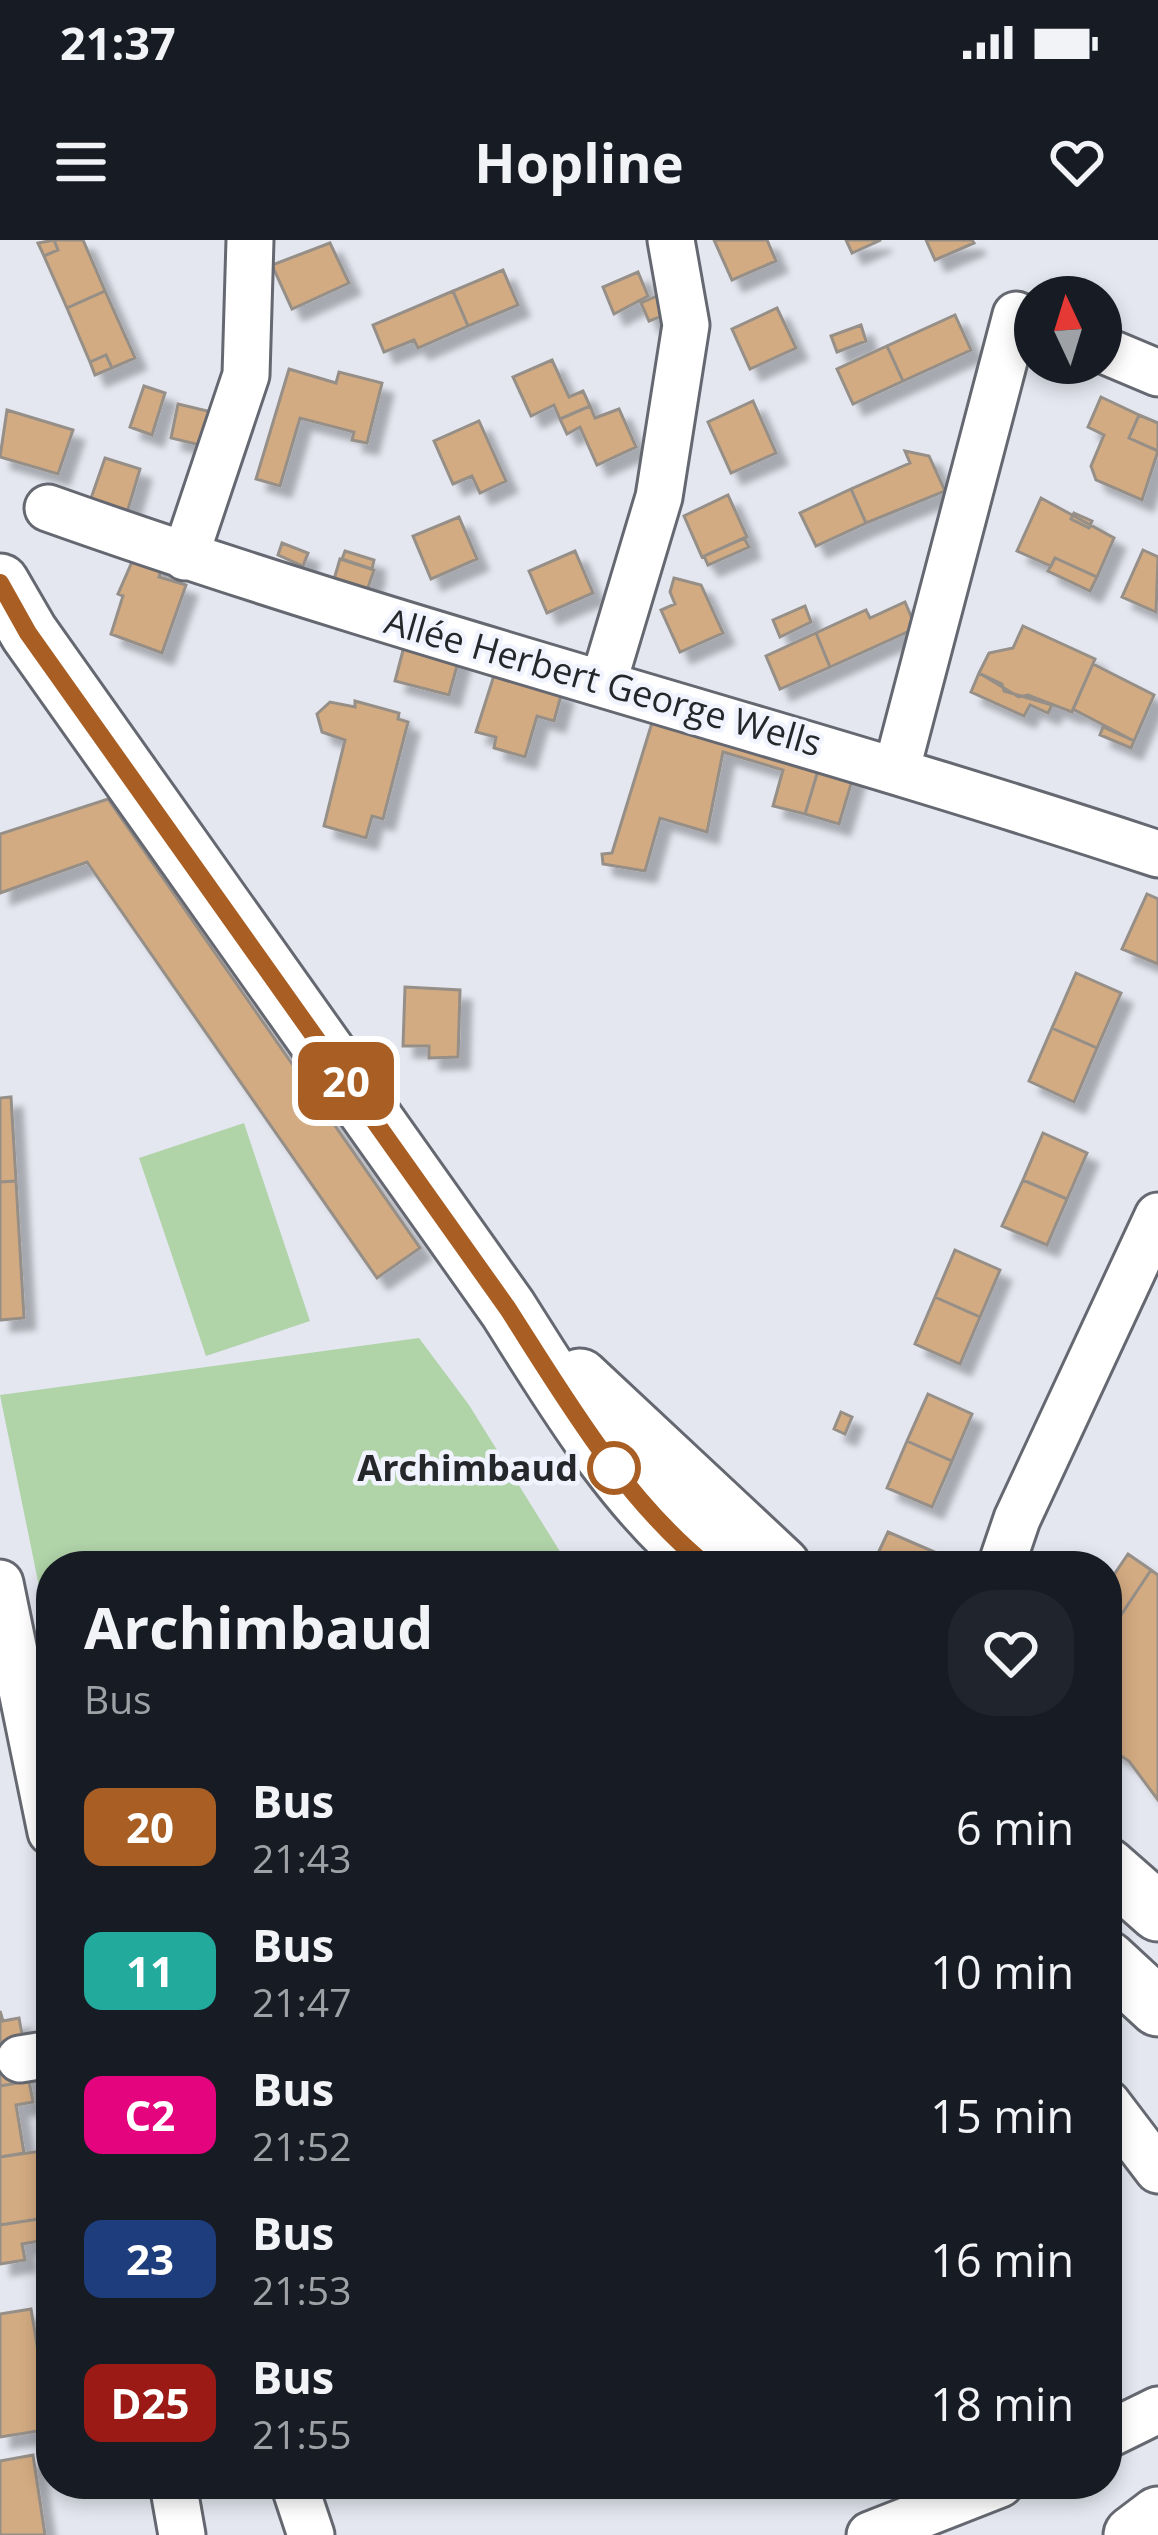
<!DOCTYPE html>
<meta charset="utf-8">
<style>
:root{--surface:#171b24;--page:#20242c;--text:#f1f3f6;--muted:#9ea1a6}
body{margin:0;font-family:"Open Sans",sans-serif;background:var(--page);color:var(--text);height:100vh;display:flex;flex-direction:column;font-size:45px;white-space:nowrap}
*{box-sizing:border-box;margin:0}
p{font-size:39px;color:var(--muted)}
.icon{flex:none;width:66px;height:66px;fill:none;stroke:currentColor;stroke-width:2;stroke-linecap:round;stroke-linejoin:round}
.map{position:relative;flex:1;overflow:hidden}
.drawer{position:absolute;left:36px;top:1311px;width:1086px;height:948px;display:flex;flex-direction:column;background:var(--surface);border-radius:48px;box-shadow:0 6px 18px #0003}
.drawer>*{flex:none}
.badge{padding:0 24px;border-radius:18px;font-size:42px;line-height:78px}
.needle{width:78px;rotate:356deg}
.buttons{position:absolute;left:1014px;top:36px;display:grid;gap:24px}
.buttons a{display:grid;place-items:center;width:108px;height:108px;border-radius:50%;background:var(--surface);box-shadow:0 6px 18px #0003;font-size:60px}
.map>.badge{position:absolute;translate:-50% -50%;box-shadow:0 0 0 6px #fff}
.round{display:grid;place-items:center;flex:none;width:126px;height:126px;border-radius:48px;background:var(--page)}
.overview{display:flex;align-items:center;justify-content:space-between;height:204px;padding:0 48px}
h1{font-size:57px;font-weight:700;line-height:90px}
ul{padding:0;list-style:none}
li{display:flex;align-items:center;gap:36px;height:144px;padding:0 48px}
li div{flex:1}
li b{display:block;font-size:45px}
li em{font-style:normal}
li .badge{min-width:132px;font-weight:700;text-align:center}
.status{display:flex;justify-content:space-between;align-items:center;height:84px;padding:0 60px;background:var(--surface);direction:ltr}
.status svg{height:33px;fill:currentColor}
header{display:flex;justify-content:space-between;align-items:center;height:156px;padding:0 48px;background:var(--surface);font-size:54px;font-weight:700}
.map>svg:first-child{display:block}
</style>
<div class="status"><b>21:37</b><svg viewBox="0 0 49 12"><path d="M0 12V9h3v3zM5 12V6h3v6zM10 12V3h3v9zM15 12V0h3v12zM26 1h20v11H26zM47 4h2v5h-2z"/></svg></div>
<header><svg class="icon" aria-label="menu" viewBox="0 0 24 24"><path d="M4 6h16M4 12h16M4 18h16"/></svg>Hopline<svg class="icon" aria-label="heart" viewBox="0 0 24 24"><path d="M12 20l-8-8c-3-5 5-10 8-4 3-6 11-1 8 4z"/></svg></header>
<div class="map">
<svg width="1158" height="2295" viewBox="0 0 1158 2295">
<defs>
<filter id="shadow"><feDropShadow dx="11" dy="11" stdDeviation="3" flood-color="#0004"/></filter>
</defs>
<rect width="100%" height="100%" fill="#e4e7f0"/>
<!-- green -->
<path fill="#b0d3a8" d="M244,883l66,198 -104,35 -67,-198z
M419,1098l50,67 100,161h-518v79l-51,-250z"/>
<!-- building -->
<path fill="#d3ab82" stroke="#968f88" stroke-width="3" filter="url(#shadow)" d="M54,0h29l22,51 -38,17 -23,-52 14,-6z
M54,0l4,10 -14,6 -6,-13z
M714,0h53l9,21 -44,19z
M846,0h35l-29,13z
M926,0h46l2,3 -39,17z
M330,3l19,40 -57,26 -20,-44z
M503,30l15,35 -50,21 -15,-35z
M638,32l10,24 -34,18 -11,-27z
M105,51l30,67 -23,10 -6,-13 -16,7 -23,-54z
M453,51l15,35 -50,22 -4,-8 -30,12 -11,-27z
M657,56l8,19 -16,6 -8,-18z
M777,68l19,40 -46,21 -18,-40z
M955,75l16,35 -68,31 -16,-35z
M861,85l5,16 -29,11 -6,-16z
M887,106l16,35 -50,23 -16,-35z
M106,115l6,13 -17,7 -5,-13z
M552,120l17,37 14,-6 7,15 -30,13 -6,-14 -23,11 -18,-39z
M289,129l47,14 3,-11 43,11 -15,60 -15,-3 2,-8 -54,-14 -20,68 -24,-7z
M144,146l21,7 -13,42 -22,-8z
M1101,157l38,18 -10,23 29,13 -16,49 -46,-20 -5,-14 13,-31 -16,-8z
M753,161l23,52 -45,20 -23,-51z
M178,164l34,8 -8,34 -33,-8z
M590,166l5,12 24,-9 17,38 -39,18 -17,-38 -13,7 -7,-15z
M7,170l66,20 -15,44 -58,-17z
M1139,175l19,8v28l-29,-13z
M479,181l27,60 -26,12 -8,-17 -19,8 -19,-43z
M905,211l24,5 16,35 -79,32 -15,-34 59,-26z
M105,218l35,11 -14,47 -37,-12z
M851,249l15,34 -50,23 -16,-33z
M728,255l19,42 -45,20 -18,-41z
M1041,258l73,40 -17,39 -42,-19 -4,8 -34,-15z
M1074,273l18,8 -3,7 -18,-9z
M459,277l18,42 -46,20 -18,-43z
M744,298l5,9 -41,18 -4,-9z
M282,303l26,10 -5,13 -25,-11z
M138,308l27,9 -6,20 27,8 -24,68 -51,-19 12,-38 -5,-2z
M1143,310l15,7 -2,55 -34,-15z
M345,311l29,9 -2,9 -30,-10z
M575,311l18,42 -46,20 -18,-42z
M1055,318l42,19 -7,14 -42,-20z
M340,319l34,11 -9,26 -33,-10z
M674,338l27,7 22,48 -43,19 -19,-42 14,-6 -5,-12z
M905,362l11,26 -86,39 -14,-34 50,-23 4,8z
M805,366l6,16 -31,15 -7,-17z
M1023,386l72,33 -23,53 -44,-17 -9,2 -40,-24 10,-20 24,-5z
M816,393l14,34 -50,22 -14,-33z
M406,399l54,16 -11,40 -54,-14z
M1093,424l61,31 -20,46 -61,-32z
M497,426l65,26 -8,29 -17,-5 -12,41 -31,-9 2,-11 -20,-5z
M979,433l23,11 2,7 48,14 -4,8 -18,-8 -6,11 -53,-24z
M355,461l44,12 -1,6 10,3 -25,97 -11,-3 -6,22 -42,-12 21,-86 -23,-8 -5,-18 13,-12 25,5z
M655,473l165,51 -15,50 -32,-8 10,-36 -60,-18 -16,80 -47,-14 -15,53 -42,-7 -1,-10 10,-1z
M1103,487l31,14 -3,7 -31,-13z
M820,524l34,10 -15,50 -34,-10z
M108,559l312,449 -43,30 -290,-416 -87,31v-59z
M1147,654l11,5v65l-36,-15z
M1076,733l45,20 -24,55 -45,-20z
M405,747l55,3 -2,67 -29,1v-12h-26z
M1052,788l45,20 -23,54 -45,-21z
M11,857l5,84 -16,1v-84z
M1043,893l44,20 -20,46 -44,-19z
M1023,940l44,19 -20,46 -45,-19z
M16,941l8,137 -24,2v-138z
M955,1010l45,20 -20,47 -45,-20z
M935,1057l45,20 -20,47 -45,-20z
M928,1154l44,20 -20,47 -45,-20z
M841,1172l11,5 -7,17 -11,-5z
M907,1201l45,20 -20,46 -45,-19z
M888,1292l56,24 -4,10h-68z
M1128,1314l23,16 -44,66v-51z
M1151,1330l7,5v225l-29,-39 -22,-14v-111z
M0,1771l3,10 16,-3 4,22 -23,3z
M23,1800l6,41 -29,5v-43z
M29,1841l4,21 -17,3 8,48 -24,4v-71z
M48,1910l3,67 -51,8v-68z
M51,1977v22l-29,5 3,16 -25,4v-39z
M31,2069l20,120 -51,8v-123z
M33,2215l12,80h-45v-74z"/>
<g fill="none" stroke-linecap="round" stroke-linejoin="round">
<!-- minor casing -->
<g stroke="#656870" stroke-width="51">
<path id="minor" d="M1101,109l57,24
M48,268c365,130 742,224 1110,346
M185,317l61,-182 4,-135
M603,444l56,-187 27,-172 -15,-85
M897,528l119,-453 19,7
M1001,1326l16,-47 141,-303
M0,1343l51,249
M20,1819l31,-5
M1107,1863l51,67
M1107,2195l51,-25
M173,2244l9,51
M294,2244l17,51
M870,2295l130,-51"/>
</g>
<!-- major casing -->
<g stroke="#656870" stroke-width="63">
<path id="major" d="M0,343l29,50 479,676c57,90 115,189 199,257
M580,1138l201,188
M1107,1627l51,45
M1107,1720l51,47
M1133,2295l25,-19"/>
</g>
<!-- minor -->
<use href="#minor" stroke="#fff" stroke-width="45"/>
<!-- major -->
<use href="#major" stroke="#fff" stroke-width="57"/>
</g>
<g fill="none" stroke-linecap="round" stroke-linejoin="round">
<!-- line casing -->
<g stroke="#fff" stroke-width="27">
<path id="line" d="M0,343l28,50 480,676c57,89 115,189 199,257"/>
</g>
<!-- line -->
<use href="#line" stroke="#a95f24" stroke-width="18"/>
</g>
<!-- markers -->
<circle fill="#fff" stroke="#a95f24" stroke-width="6" cx="614" cy="1228" r="24"/>
<g text-anchor="middle" stroke-width="9" stroke-linejoin="round" paint-order="stroke">
<!-- street labels -->
<g font-size="36" fill="#26272b" stroke="#f1f4fe">
<text transform="translate(603 442) rotate(16)" y="13">Allée Herbert George Wells</text>
</g>
<!-- stop labels -->
<g font-size="36" font-weight="bold" fill="#26272b" stroke="#f1f4fe" text-anchor="end">
<text x="578" y="1241">Archimbaud</text>
</g>
</g>
</svg>
<div class="buttons">
<a><svg class="needle" viewBox="-14 -14 28 28"><path d="M0-13l5 13h-10z" fill="#e53935"/><path d="M0 13l5-13h-10z" fill="#9ea1a6"/></svg></a>
</div>
<b class="badge" style="left:346px;top:841px;background:#a95f24;color:#fff">20</b>
<section class="drawer">
<div class="overview"><div><h1>Archimbaud</h1><p>Bus</p></div><a class="round"><svg class="icon" aria-label="heart" viewBox="0 0 24 24"><path d="M12 20l-8-8c-3-5 5-10 8-4 3-6 11-1 8 4z"/></svg></a></div>
<ul>
<li><span class="badge" style="background:#a95f24;color:#fff">20</span><div><b>Bus</b><p>21:43</p></div><em>6 min</em></li>
<li><span class="badge" style="background:#22aa9d;color:#fff">11</span><div><b>Bus</b><p>21:47</p></div><em>10 min</em></li>
<li><span class="badge" style="background:#e4047d;color:#fff">C2</span><div><b>Bus</b><p>21:52</p></div><em>15 min</em></li>
<li><span class="badge" style="background:#1e3d7c;color:#fff">23</span><div><b>Bus</b><p>21:53</p></div><em>16 min</em></li>
<li><span class="badge" style="background:#9c1a15;color:#fff">D25</span><div><b>Bus</b><p>21:55</p></div><em>18 min</em></li>
</ul>
</section>
</div>
